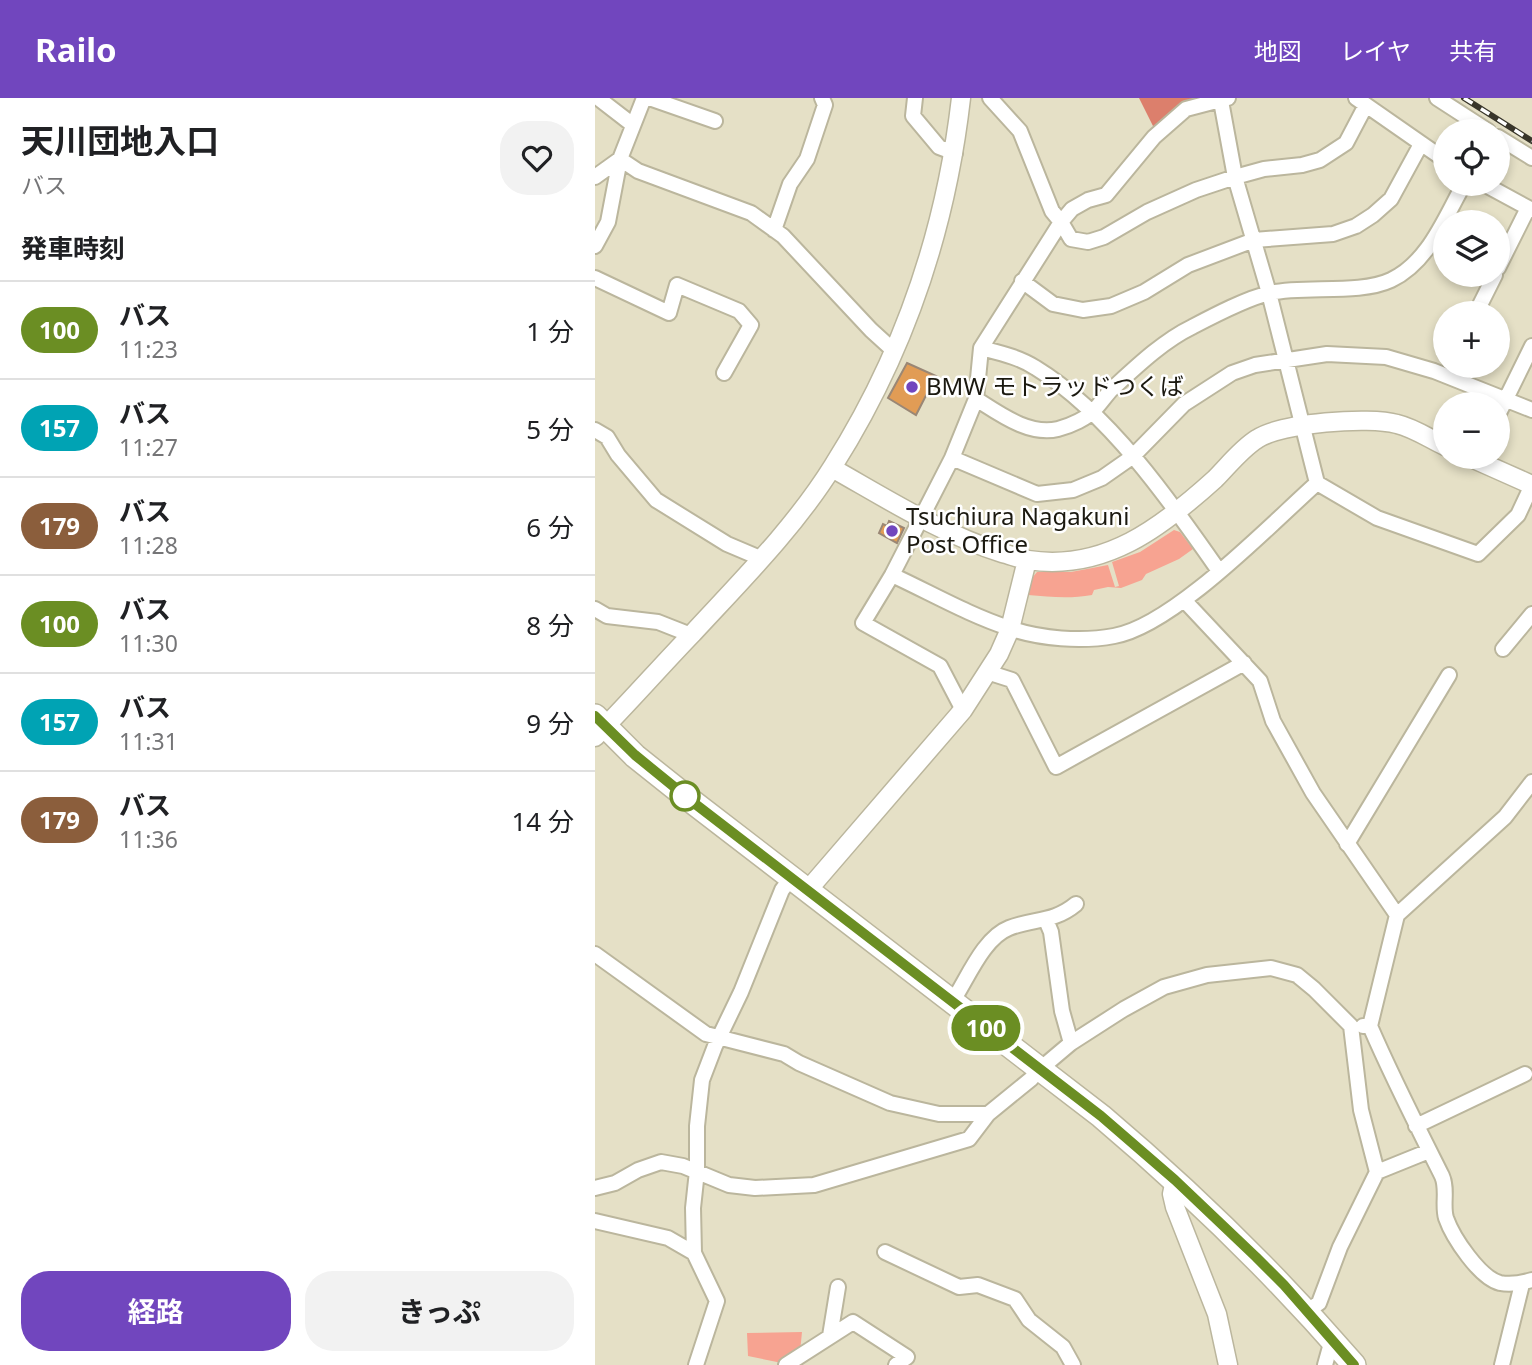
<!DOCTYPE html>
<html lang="ja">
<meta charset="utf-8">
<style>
:root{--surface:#fff;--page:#f2f2f2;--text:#202124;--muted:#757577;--line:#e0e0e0;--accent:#7146be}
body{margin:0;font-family:"Noto Sans","Noto Sans JP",sans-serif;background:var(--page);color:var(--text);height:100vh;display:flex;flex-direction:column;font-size:26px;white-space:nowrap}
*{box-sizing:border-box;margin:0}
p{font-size:23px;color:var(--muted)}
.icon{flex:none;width:38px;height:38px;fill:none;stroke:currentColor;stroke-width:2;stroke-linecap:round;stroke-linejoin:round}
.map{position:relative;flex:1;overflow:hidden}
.panel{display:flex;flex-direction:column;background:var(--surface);width:595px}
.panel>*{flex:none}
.badge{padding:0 14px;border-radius:23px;font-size:24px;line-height:46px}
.controls{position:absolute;left:838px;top:21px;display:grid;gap:14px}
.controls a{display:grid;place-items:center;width:77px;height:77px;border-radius:50%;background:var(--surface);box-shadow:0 4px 10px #0003;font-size:35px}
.map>.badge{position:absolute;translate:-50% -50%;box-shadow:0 0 0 4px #fff}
h2{padding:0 21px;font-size:26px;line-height:63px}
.round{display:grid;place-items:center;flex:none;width:74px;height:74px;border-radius:28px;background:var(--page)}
.headline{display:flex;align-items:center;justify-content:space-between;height:119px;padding:0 21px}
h1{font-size:33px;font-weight:700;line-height:52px}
.primary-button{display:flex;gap:14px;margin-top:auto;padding:14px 21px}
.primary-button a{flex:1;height:80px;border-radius:28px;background:var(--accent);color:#fff;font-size:28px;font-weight:700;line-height:80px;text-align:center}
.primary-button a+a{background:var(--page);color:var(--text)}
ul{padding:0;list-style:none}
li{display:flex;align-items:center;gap:21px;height:98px;padding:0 21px;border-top:2px solid var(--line)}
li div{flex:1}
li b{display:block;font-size:26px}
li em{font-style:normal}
li .badge{min-width:77px;font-weight:700;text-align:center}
header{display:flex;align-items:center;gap:42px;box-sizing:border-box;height:98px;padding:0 35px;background:var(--accent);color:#fff}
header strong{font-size:33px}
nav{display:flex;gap:38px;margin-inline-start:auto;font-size:24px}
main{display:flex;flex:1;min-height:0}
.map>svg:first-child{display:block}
</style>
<header>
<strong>Railo</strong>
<nav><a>地図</a><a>レイヤ</a><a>共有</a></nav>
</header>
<main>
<section class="panel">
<div class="headline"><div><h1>天川団地入口</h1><p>バス</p></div><a class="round"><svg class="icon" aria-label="heart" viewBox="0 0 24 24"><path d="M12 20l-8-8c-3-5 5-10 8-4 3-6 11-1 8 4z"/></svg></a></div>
<h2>発車時刻</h2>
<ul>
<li><span class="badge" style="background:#6b8e23;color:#fff">100</span><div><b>バス</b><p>11:23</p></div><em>1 分</em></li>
<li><span class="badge" style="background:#00a3b4;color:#fff">157</span><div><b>バス</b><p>11:27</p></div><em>5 分</em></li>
<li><span class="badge" style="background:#8b5e3c;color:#fff">179</span><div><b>バス</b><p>11:28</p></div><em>6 分</em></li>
<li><span class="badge" style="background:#6b8e23;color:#fff">100</span><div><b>バス</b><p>11:30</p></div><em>8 分</em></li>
<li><span class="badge" style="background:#00a3b4;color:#fff">157</span><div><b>バス</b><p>11:31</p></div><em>9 分</em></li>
<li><span class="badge" style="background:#8b5e3c;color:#fff">179</span><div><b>バス</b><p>11:36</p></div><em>14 分</em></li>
</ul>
<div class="primary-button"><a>経路</a><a>きっぷ</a></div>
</section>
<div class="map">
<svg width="937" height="1267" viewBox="0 0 937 1267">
<rect width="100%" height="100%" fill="#e5e0c6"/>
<!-- green -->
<path fill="#f7a391" d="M579,432l6,2 13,17 -14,10 -33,15 -4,6 -21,8 -13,-1 -14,3 -2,5c-22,4 -42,2 -64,0l4,-17 5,-6h34l37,-7 7,22 4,-1 -7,-24 28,-10z
M207,1234l-2,20 -18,11 -34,-7 -1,-23z"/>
<!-- forest -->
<path fill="#dc7f6c" d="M544,0h68l-25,5 -28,25z"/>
<!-- building -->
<path fill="#e19c55" stroke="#9a8775" stroke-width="2" d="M312,265l29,13 -20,39 -28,-17z
M294,423l15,7 -7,15 -18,-10 4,-9 4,2z"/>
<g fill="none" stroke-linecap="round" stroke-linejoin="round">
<!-- minor casing -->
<g stroke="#bbb69d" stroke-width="18">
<path id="minor" d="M3,0l35,27
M49,0l-24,61 18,12 113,42 32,23 88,94 22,20
M54,0l66,23
M320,0l-2,18 26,31 16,6
M633,0l-42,11 -32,28 -48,58 -18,5 -16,9 -11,13 10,17 17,3 16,-5 43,-25 49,-22 39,-13 29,-8 38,-4 18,-5 26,-17 20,-38
M761,0l89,62
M842,0l51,33
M626,3l14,76 34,116 48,190 60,35 101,36 40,-39 14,-30
M903,39l34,21
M0,79l25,-18 -12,63 -13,24
M889,86l48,26
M179,132l16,-46 17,-25 18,-54 -3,-7
M903,170l30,-60
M0,180l74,35 8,-28 62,26 12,14 -27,48
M427,183l31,23 30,6 28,-4 33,-14 44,-27 66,-25 79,-6 23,-8 17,-11 18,-16 30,-55
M881,215l19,-38
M386,250c19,5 38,9 55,20 72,44 135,134 183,203
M381,301c24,15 53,37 82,30 12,-3 30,-11 37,-20 6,-6 11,-14 17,-20 24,-22 51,-48 80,-62 21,-11 55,-29 78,-34 35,-8 89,2 121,-13 38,-18 54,-63 73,-96
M903,317l34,-69
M0,332l12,7 11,18 38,45 71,44 33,14
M357,360l85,36 36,-4 29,-12 30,-21 52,-53 48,-31 23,-8 72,-11 59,3 48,14 98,39
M297,477c39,18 77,40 117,53 31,11 73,14 105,8 59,-10 157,-112 203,-153
M589,502l76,81 13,40 40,72 84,122 -27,111
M0,511l12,7 51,6 33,13
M908,551l29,-35
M392,574l25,8 44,87 188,-104
M368,612l-23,-44 -77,-43 29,-48 60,-117 24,-59 5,-51 80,-126 -9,-11 -32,-80 -30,-33
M752,746l102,-169
M802,817l108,-98 27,-35
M451,822l5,12 11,79 9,32
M0,856l111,80 78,20 15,9 91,40 49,11h49
M357,904c15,-22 31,-64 57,-74 25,-10 44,-5 67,-24
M768,928h7c22,51 47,100 72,150 6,13 0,29 4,42 7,20 34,60 54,65 10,2 22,0 32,-3
M821,1028l109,-52
M782,1074l52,-21
M0,1090l20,-5 23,-13 23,-8 22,4 46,19 26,3 59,-3 155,-46 19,-25 43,-35 8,-9 32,-27 53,-34 40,-22 43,-12 64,-7 26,7 17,14 37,37 10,84 16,62 -37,75 -21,56 -12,8
M0,1123l73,17 26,15
M290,1154l74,35 19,-2 37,14 14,21 34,27 10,18
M235,1238l8,-49
M101,1267l21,-64 -23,-48 -1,-45 4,-37v-45l5,-46 13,-34 26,-54 41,-102 9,-12
M191,1267l67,-43 54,35 -11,8
M730,1267l7,-25
M907,1267l20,-81"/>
</g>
<!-- tertiary casing -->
<g stroke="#bbb69d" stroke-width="21">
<path id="tertiary" d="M874,359l63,28
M237,370c55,31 110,66 170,85 9,2 17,6 26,7 76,12 134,-33 187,-81 13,-13 26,-30 42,-40 24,-16 112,-23 140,-15 17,4 33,15 48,22
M0,639c34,-34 65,-70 98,-104 49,-53 102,-106 140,-167 71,-112 113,-237 128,-368
M212,793l156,-181 36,-56 11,-25 17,-69
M580,1082l-3,14 3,13 42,107 11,51"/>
</g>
<!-- trunk casing -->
<g stroke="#bbb69d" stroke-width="26">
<path id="trunk" d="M0,618l40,40 59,47 407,313c91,77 175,159 253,249"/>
</g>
<!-- minor -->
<use href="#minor" stroke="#fff" stroke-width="14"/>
<!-- tertiary -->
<use href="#tertiary" stroke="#fff" stroke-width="18"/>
<!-- trunk -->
<use href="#trunk" stroke="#fff" stroke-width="23"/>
<!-- rail casing -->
<g stroke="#38352a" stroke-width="6">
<path id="rail" d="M869,0l68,43"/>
</g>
<!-- rail -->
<use href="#rail" stroke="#fff" stroke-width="3.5" stroke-dasharray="10" stroke-linecap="butt"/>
</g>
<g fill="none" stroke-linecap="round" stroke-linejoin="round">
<!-- line casing -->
<g stroke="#fff" stroke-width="16">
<path id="line" d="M0,618l40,39 59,48 407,313 74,64 81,77 28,28 70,80"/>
</g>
<!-- line -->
<use href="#line" stroke="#6b8e23" stroke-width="10"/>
</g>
<!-- markers -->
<g fill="#7146be" stroke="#fff" stroke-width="2.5">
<circle cx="317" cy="289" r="7"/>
<circle cx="297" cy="433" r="7"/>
</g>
<circle fill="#fff" stroke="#6b8e23" stroke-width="3.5" cx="90" cy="698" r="14"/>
<g text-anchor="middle" stroke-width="5" stroke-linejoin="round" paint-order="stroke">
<!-- poi labels -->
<g font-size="24" fill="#1b1910" stroke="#fff" text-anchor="start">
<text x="331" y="297">BMW モトラッドつくば</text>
<text x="311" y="427">Tsuchiura Nagakuni<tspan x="311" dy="28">Post Office</tspan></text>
</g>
</g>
</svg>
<div class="controls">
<a><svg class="icon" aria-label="locate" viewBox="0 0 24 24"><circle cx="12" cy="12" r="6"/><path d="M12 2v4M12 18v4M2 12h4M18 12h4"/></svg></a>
<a><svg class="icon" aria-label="layers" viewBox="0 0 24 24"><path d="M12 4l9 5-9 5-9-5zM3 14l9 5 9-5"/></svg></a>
<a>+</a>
<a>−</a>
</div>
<b class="badge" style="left:391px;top:930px;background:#6b8e23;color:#fff">100</b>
</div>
</main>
